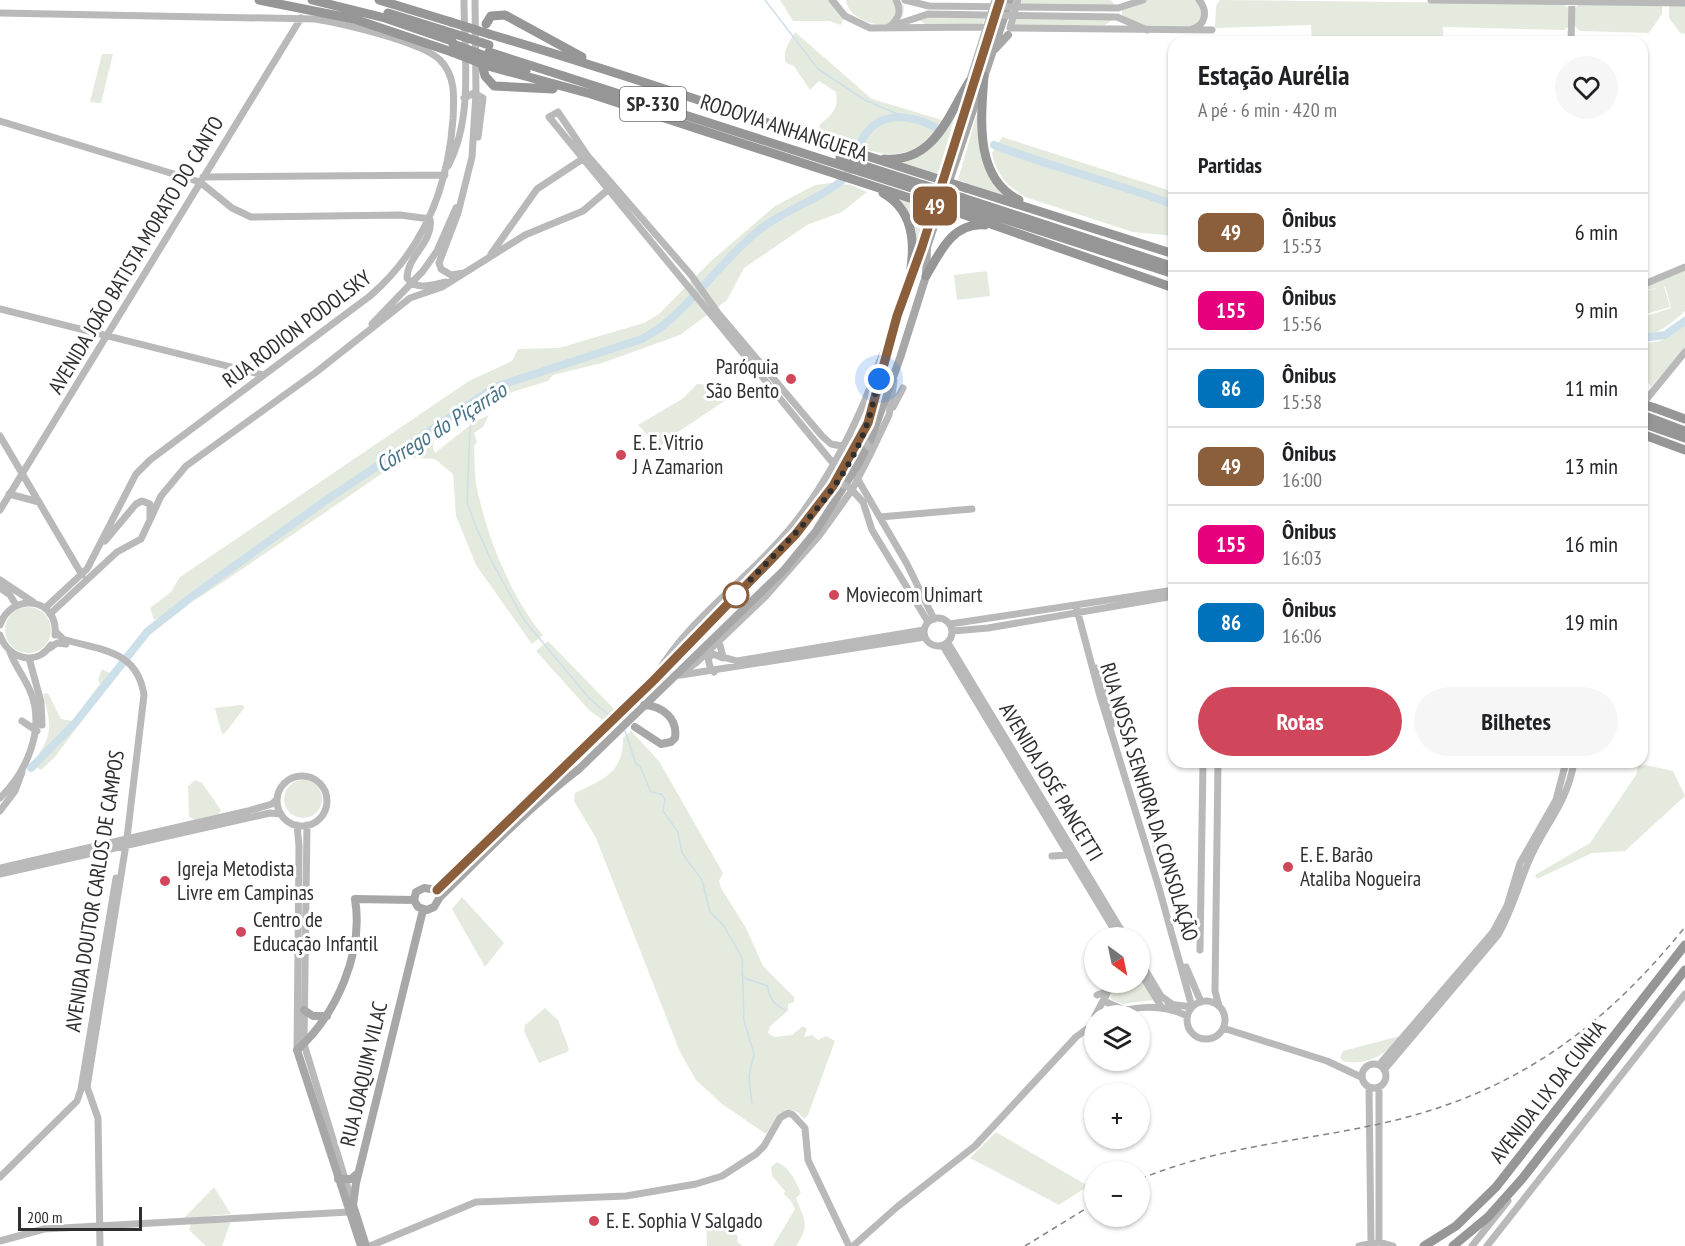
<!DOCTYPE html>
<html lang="pt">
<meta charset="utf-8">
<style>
:root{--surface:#fff;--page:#f6f6f6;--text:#202124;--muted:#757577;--line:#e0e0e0;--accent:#d0465b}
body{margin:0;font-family:"PT Sans Narrow",sans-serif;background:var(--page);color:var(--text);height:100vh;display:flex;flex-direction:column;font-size:22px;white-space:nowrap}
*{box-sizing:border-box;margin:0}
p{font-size:20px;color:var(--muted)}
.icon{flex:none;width:33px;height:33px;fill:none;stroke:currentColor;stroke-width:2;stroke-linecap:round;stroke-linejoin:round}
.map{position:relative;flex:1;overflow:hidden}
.sheet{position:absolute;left:1168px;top:36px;width:480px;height:732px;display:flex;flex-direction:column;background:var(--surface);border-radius:18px;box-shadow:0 2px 4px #0004}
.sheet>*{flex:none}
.badge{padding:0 12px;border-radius:9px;font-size:21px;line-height:39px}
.needle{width:39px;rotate:147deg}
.tools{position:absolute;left:1084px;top:927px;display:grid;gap:12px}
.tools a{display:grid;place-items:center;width:66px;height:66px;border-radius:50%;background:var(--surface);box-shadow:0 2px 4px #0004;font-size:30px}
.scale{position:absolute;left:18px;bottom:15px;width:124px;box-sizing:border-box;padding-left:6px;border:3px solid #2f2f2f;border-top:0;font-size:16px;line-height:21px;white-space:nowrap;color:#2f2f2f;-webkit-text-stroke:4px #fff;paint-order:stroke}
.you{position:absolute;width:30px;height:30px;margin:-15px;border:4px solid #fff;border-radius:50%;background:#1a73e8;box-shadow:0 0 0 9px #1a73e833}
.map>.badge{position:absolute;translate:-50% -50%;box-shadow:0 0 0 3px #fff}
h2{padding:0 30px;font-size:22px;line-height:54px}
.round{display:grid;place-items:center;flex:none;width:63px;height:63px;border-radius:32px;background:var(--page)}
.summary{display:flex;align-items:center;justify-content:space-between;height:102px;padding:0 30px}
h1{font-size:28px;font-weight:700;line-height:45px}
.cta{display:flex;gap:12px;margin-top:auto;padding:12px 30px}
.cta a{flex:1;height:69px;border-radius:36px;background:var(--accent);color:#fff;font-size:24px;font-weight:700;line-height:69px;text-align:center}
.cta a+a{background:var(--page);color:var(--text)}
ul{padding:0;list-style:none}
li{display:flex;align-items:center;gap:18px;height:78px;padding:0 30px;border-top:2px solid var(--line)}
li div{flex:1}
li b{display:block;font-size:22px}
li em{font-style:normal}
li .badge{min-width:66px;font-weight:700;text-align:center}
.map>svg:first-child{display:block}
</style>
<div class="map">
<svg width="1685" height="1246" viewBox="0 0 1685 1246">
<rect width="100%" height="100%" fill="#fff"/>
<!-- green -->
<path fill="#e5eade" d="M780,0h50l14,17 -3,8 -12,-4h-36z
M846,0h54l4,6 -1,10c-14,18 -55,5 -57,-16z
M1022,0h89l5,7 -95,-2z
M1146,0h51l6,17 -7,10 -49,1 -25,-11v-9z
M1220,0l342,4 7,4v18l-5,4 -121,-3v10l35,1v4h-166l-1,-17 -96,3 1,-22z
M1579,4l83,1v9l-13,19 -69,-2 -5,-4v-18z
M1669,5l16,1v28l-5,-1 -11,-15z
M928,15l58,1 -3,8 -56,1 -8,-5z
M1016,16l99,2 -10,7h-93z
M795,32l77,67 70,21c-25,41 -52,39 -93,24 -11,-4 -21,-6 -30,-14l1,-6c12,-9 19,-16 16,-32l-17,-11 -9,9 -16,-24 -8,-3c-4,-11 3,-21 9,-31z
M102,54h11l-12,49 -11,-1z
M980,103l2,39 25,56 -49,-18z
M955,116l-17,58 -41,-12 42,-23z
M1002,137l172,55v44l-41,-4 -108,-35c-18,-11 -29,-23 -33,-44z
M831,183l20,2 16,7 -25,20 -35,13 -63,43 -17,32 -47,35 -78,28 -49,12 -5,6 -39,12 -13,9 -46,20 -54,42 -164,112 -32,21 -46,23 -4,-12 21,-16 9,-15 289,-196 43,-20 6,-12 41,-1 85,-25 15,-9 52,-53 64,-55 40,-21z
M896,197l34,13 -13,41 -3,-28z
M1685,270v41c-11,10 -27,25 -42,23v-17l28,-9 -6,-22 -22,5v-4z
M987,271l3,25 -33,4 -3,-25z
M1664,286l6,21 -27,8v-23z
M1685,325v23l-34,39 -8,-14 -1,-31c17,3 31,-6 43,-17z
M697,384l21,1 17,9 -63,42 -13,12 -21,-23 44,-26z
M489,415l-6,12 -9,6 3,9 -3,4c1,15 0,32 4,47 10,46 34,106 65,142l-11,9 -56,-79 -20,-49 -3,-42 -18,-15 -22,-1 3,-6 18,-12 -1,8 2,5 39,-31z
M5 630a23 23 0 1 1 46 0a23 23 0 1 1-46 0Z
M548,641l67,69 -11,11 -15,-11 -53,-59z
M102,669l13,7 -60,81 -14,13 -9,-6c21,-29 20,-36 11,-70l5,-1 13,26 11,2 28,-37 -2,-4z
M242,705l3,2 -20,26 -3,1 -7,-26z
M631,731l28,30 64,112 -4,8 2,7 25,40 17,38 31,31v5l-6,2v7l-18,15 -2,7 6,4 18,-2 11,-9 4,3 -3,8 8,-2 6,5 8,-4 9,5 -27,74 -4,4 -6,-7 -12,-3 -20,25 -44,-30 -26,-24 -16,-28 -84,-214 -22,-37 1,-8c28,-14 48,-19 48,-55z
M1646,765l27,6 12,25 -60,55 -33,2 -55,26 -2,-4 55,-32 46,-68 2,-9z
M284 799a19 19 0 1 1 38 0a19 19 0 1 1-38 0Z
M195,780l7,3 19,27 -2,4 -24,6 -6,-3 -1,-31z
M1158,795l-3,63 -14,-62z
M462,897l42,46 -19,24 -33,-58z
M1140,976l13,24 -30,4 -11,-4 -2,-3 9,-14 21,-1z
M545,1008l13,12 11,29 -2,3 -28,11 -15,-32 1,-6z
M1400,1036c-13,20 -35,30 -58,25l-2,-4 3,-6z
M996,1132l92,54 -29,19 -89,-47z
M777,1162c13,6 18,18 24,31l-5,5c8,22 15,26 0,48h-23l22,-37 -4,-8 -7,-7 1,-3 -13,-15 -1,-9z
M214,1187l17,27 -48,5z
M231,1221l-9,25h-16l-17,-16 2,-6z
M706,1222l14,3 18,11 -1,5 5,5h-35z"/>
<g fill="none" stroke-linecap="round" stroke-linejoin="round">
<!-- stream -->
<path stroke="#cddfe8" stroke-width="1.5" d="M765,0l53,69 47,31 37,16
M476,401l-6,29 -3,72 9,25 16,35 32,58 65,78 22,19
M625,731l11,33 4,2 11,26 10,2 4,5 -2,12 15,21 4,21 20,27 8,32 14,14 18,32 2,63 10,33 -5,22 3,28
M741,974l6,5 21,7c0,12 7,19 17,24"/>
<!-- river -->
<path stroke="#cddfe8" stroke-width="8" d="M994,145c59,23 121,37 180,60
M1642,338l23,-3 20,-14
M31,768l45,-46 71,-90 47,-37 131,-94 170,-114 147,-48 18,-11c36,-28 62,-68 98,-97 25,-21 57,-29 82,-49 13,-10 14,-26 21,-40 15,-32 48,-28 74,-15"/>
<!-- secondary -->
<path stroke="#b9b9b9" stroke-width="7" d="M832,0l13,16 25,12 116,-1
M1018,0l-8,28 202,2
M1431,0l254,3
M0,13l315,6c26,4 107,23 125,41 16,16 14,38 13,59 -5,70 -30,131 -83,177l-220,164 -14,14 -49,95 -42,39
M889,27c10,-8 13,-16 7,-27
M1192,29c14,-4 16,-18 7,-29
M1571,42l1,-40
M969,82l26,-82
M464,98l10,-5 9,5 -5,39
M0,121l200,61 32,26 19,9 149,-2 30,4c4,23 -23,37 -23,59 9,13 25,7 39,4
M448,166c26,-49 16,-113 16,-166
M203,177l242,-2
M491,254l46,-65 47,-31
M464,273l-13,2 -10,-6 -2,-6 19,-50 14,-56 4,-64 -1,-93
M1642,285l43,-18
M0,309l263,66
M372,324l51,-53 14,-20 19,-43
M1645,401l40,-49
M893,407l10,-19
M0,436l82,139
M832,462l-283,-345 9,-5 29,43 104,120 27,38 104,123 9,8 11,2
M857,478l50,86 27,55
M850,488l13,14 9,28 56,92
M9,494l30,8
M0,510l301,-492
M880,517l92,-8
M150,520l11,-24 25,-30 129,-93 95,-75 32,-11 83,-52 58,-24 27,-23
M0,580l33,22
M0,588l10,7 6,10
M1076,606l24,90 59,192 33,119
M50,614l67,-62 24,-13 9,-19v-16l-8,-3 -6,3 -31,37
M924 632a14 14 0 1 1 28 0a14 14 0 1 1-28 0Z
M950,624l224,-34
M0,625c12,-34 59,-27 55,10
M953,631l35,-3 186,-32
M56,632l7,7c38,12 74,10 81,56l-17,143 -40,249 11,31 2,128
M0,635c8,24 36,32 51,10
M719,641l4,16 14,4 187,-31
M948,643l178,295
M943,646l176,292
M50,648l7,-5 9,1
M29,658l12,44 1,23
M1096,668l17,56
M658,672c34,-57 94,-95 135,-147 27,-34 52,-79 69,-118 11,-24 16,-49 30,-71
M714,672l-4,-5 -2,-9 5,-4 10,4
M679,675l17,-12 70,-67 53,-60 33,-46 18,-35 19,-40 5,-34
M681,675l244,-38
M22,721l15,10
M1218,762l-3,229 4,15
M277 801a25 25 0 1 1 50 0a25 25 0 1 1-50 0Z
M0,798c27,-26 45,-69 31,-105 -6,-15 -16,-27 -21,-41
M0,811l15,-20 7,-19
M297,825l2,21 -2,204
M307,825l-3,219 49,161
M1052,856l17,-1
M0,868l248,-57 24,-7 5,-5
M0,874l270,-61 11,1
M1200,950l3,-188
M1140,961l21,35 11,8
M1186,967l15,35
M1140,972l22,36
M1097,995l12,-4
M1104,1001l20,9
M1187 1020a19 19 0 1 1 38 0a19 19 0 1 1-38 0Z
M1168,1004l24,3
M1095,1016l18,-34
M1108,1016c25,-11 55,-12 79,0
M1223,1028l104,33 34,16
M1362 1076a12 12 0 1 1 24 0a12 12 0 1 1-24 0Z
M1379,1065l114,-133 14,-26 13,-43 36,-63 10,-38
M1384,1070l114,-135c13,-23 20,-48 30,-72 15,-37 39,-58 46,-101
M1369,1087l2,155
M0,1177l77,-76 4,-12 35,-211
M0,1241l44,-12 305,-17 5,4
M1379,1242v-155
M370,1246l106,-44 150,-6 70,-12 26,-8 34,-22 8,-8 16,-28 8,-5 5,2 12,13 3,32 41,86
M853,1246l44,-39 78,-61 101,-109 19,-14
M1359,1246l20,-4 14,4
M1472,1246l36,-45
M1487,1246l198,-252"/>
<!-- primary -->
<path stroke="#a7a7a7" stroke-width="8" d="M995,49l13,-14
M913,273l87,-273
M908,287l-40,136 -15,32 -41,59 -158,166 -217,210 -13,-2 -8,4 -2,8 4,7 9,3 7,-3 6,-10c45,-44 89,-90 139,-128l205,-199 32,-39 44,-70 12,-25 28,-78 26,-82 1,-29 83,-247
M635,727l26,17 10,-2 4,-4c3,-20 -13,-32 -31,-33
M304,1010l9,6h14
M338,1179h13l7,-6
M361,1246l-64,-196c39,-35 67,-97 58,-151l59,1
M366,1246l-13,-41 3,-22 67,-273"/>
<!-- highway -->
<path stroke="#969696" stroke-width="9" d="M259,0l95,19 98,33
M312,0l73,18 67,23
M379,0l72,22
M388,13l64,20
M486,24l5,-8 14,-1 77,42
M489,34c148,43 293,95 440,142
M489,52l435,140
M493,59l33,12
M488,66l103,28 328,107
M483,68l2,8 9,10 59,3
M984,76c-3,42 -10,102 35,124
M840,158l84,27
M884,159c50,4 64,-43 85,-77
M966,188l208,66
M883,193c36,20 32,62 24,97
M963,198l211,69
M970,208l204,66
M959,213l215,75
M926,276c14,-24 27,-54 59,-51
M1655,408l30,11
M1642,415l43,16
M1642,423l43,15
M1642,434l43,16
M1424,1246l32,-20 40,-39 189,-242
M1453,1246l35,-29 34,-38 163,-209"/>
<!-- rail -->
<path stroke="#848484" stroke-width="1.5" stroke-dasharray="6 4.5" stroke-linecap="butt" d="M1140,1179c86,-35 164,-37 252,-58 126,-30 213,-95 293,-194
M1025,1246l70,-43"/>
<!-- secondary-bridge -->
<path stroke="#b9b9b9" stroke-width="7" d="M905,0l24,6 189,2 25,-8
M889,27l39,-13 189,3 30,13
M851,437h11l7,10
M835,481l11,5"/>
<!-- highway-bridge -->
<path stroke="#969696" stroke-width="9" d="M451,22l38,12
M452,33l37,12
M453,44l40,15
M452,52l36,14
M929,176l37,12
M924,185l39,13
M924,192l46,16
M919,201l40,12
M1642,404l13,4"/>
</g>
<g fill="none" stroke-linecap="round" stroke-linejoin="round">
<!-- line casing -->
<g stroke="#fff" stroke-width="14">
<path id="line" d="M437,890l217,-210 142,-146 37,-48 35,-63 29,-107 25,-69 78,-247"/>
</g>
<!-- line -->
<use href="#line" stroke="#8b5e3c" stroke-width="9"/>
<!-- walk -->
<path stroke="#2f2f2f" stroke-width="6" stroke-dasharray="0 10.8" d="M736,595c48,-52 107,-101 131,-171 5,-14 8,-30 12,-45"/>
</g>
<!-- markers -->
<g fill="#d0465b" stroke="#fff" stroke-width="2">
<circle cx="791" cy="379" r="6"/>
<circle cx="621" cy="455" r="6"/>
<circle cx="834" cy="595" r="6"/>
<circle cx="1288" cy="867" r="6"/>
<circle cx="165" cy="881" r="6"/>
<circle cx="241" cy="932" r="6"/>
<circle cx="594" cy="1221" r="6"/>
</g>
<circle fill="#fff" stroke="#8b5e3c" stroke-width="3" cx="736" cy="595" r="12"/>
<g text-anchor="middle" stroke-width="6" stroke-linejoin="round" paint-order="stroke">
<!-- shield labels -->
<rect fill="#fff" stroke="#6d6d6d" stroke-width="1.5" x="620" y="87" width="66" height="34" rx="4.5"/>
<g font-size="20" font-weight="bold" fill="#2f2f2f">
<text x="653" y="111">SP-330</text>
</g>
<!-- street labels -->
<g font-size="21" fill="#2f2f2f" stroke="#fff">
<text transform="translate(784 128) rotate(18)" y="7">RODOVIA ANHANGUERA</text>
<text transform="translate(136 255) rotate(-59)" y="7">AVENIDA JOÃO BATISTA MORATO DO CANTO</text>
<text transform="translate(297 329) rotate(-37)" y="7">RUA RODION PODOLSKY</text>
<text transform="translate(1051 782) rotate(59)" y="7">AVENIDA JOSÉ PANCETTI</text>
<text transform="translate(1149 802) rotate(73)" y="7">RUA NOSSA SENHORA DA CONSOLAÇÃO</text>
<text transform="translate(95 891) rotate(-81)" y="7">AVENIDA DOUTOR CARLOS DE CAMPOS</text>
<text transform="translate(364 1074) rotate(-77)" y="7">RUA JOAQUIM VILAC</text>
<text transform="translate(1548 1092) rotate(-52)" y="7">AVENIDA LIX DA CUNHA</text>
</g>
<!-- poi labels -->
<g font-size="21" fill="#2f2f2f" stroke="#fff" text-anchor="start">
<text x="779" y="374" text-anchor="end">Paróquia<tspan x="779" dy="24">São Bento</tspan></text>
<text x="633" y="450">E. E. Vitrio<tspan x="633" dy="24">J A Zamarion</tspan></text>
<text x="846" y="602">Moviecom Unimart</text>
<text x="1300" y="862">E. E. Barão<tspan x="1300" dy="24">Ataliba Nogueira</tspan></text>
<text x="177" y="876">Igreja Metodista<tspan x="177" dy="24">Livre em Campinas</tspan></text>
<text x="253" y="927">Centro de<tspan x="253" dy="24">Educação Infantil</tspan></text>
<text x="606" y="1228">E. E. Sophia V Salgado</text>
</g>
<!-- water labels -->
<g font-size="22" font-style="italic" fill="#467387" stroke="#fff">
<text transform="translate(441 427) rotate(-32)" y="8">Córrego do Piçarrão</text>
</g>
</g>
</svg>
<div class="tools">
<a><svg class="needle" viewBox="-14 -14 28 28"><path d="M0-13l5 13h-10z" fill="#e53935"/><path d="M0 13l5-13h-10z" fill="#757577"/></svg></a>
<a><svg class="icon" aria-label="layers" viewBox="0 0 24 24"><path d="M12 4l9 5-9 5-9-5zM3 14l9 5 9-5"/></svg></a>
<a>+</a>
<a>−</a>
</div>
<div class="scale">200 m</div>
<div class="you" style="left:879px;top:379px"></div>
<b class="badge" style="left:935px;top:206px;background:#8b5e3c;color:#fff">49</b>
<section class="sheet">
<div class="summary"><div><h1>Estação Aurélia</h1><p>A pé · 6 min · 420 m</p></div><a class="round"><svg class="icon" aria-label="heart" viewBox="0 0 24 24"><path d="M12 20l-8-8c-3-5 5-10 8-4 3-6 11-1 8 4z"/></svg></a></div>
<h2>Partidas</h2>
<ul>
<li><span class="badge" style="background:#8b5e3c;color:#fff">49</span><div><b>Ônibus</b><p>15:53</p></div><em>6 min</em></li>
<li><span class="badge" style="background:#e6007e;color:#fff">155</span><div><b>Ônibus</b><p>15:56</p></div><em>9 min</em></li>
<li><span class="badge" style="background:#0072bc;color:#fff">86</span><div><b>Ônibus</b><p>15:58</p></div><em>11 min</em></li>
<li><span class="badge" style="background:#8b5e3c;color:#fff">49</span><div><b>Ônibus</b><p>16:00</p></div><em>13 min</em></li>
<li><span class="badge" style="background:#e6007e;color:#fff">155</span><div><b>Ônibus</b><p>16:03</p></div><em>16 min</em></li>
<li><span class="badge" style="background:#0072bc;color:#fff">86</span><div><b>Ônibus</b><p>16:06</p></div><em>19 min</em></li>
</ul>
<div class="cta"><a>Rotas</a><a>Bilhetes</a></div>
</section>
</div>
